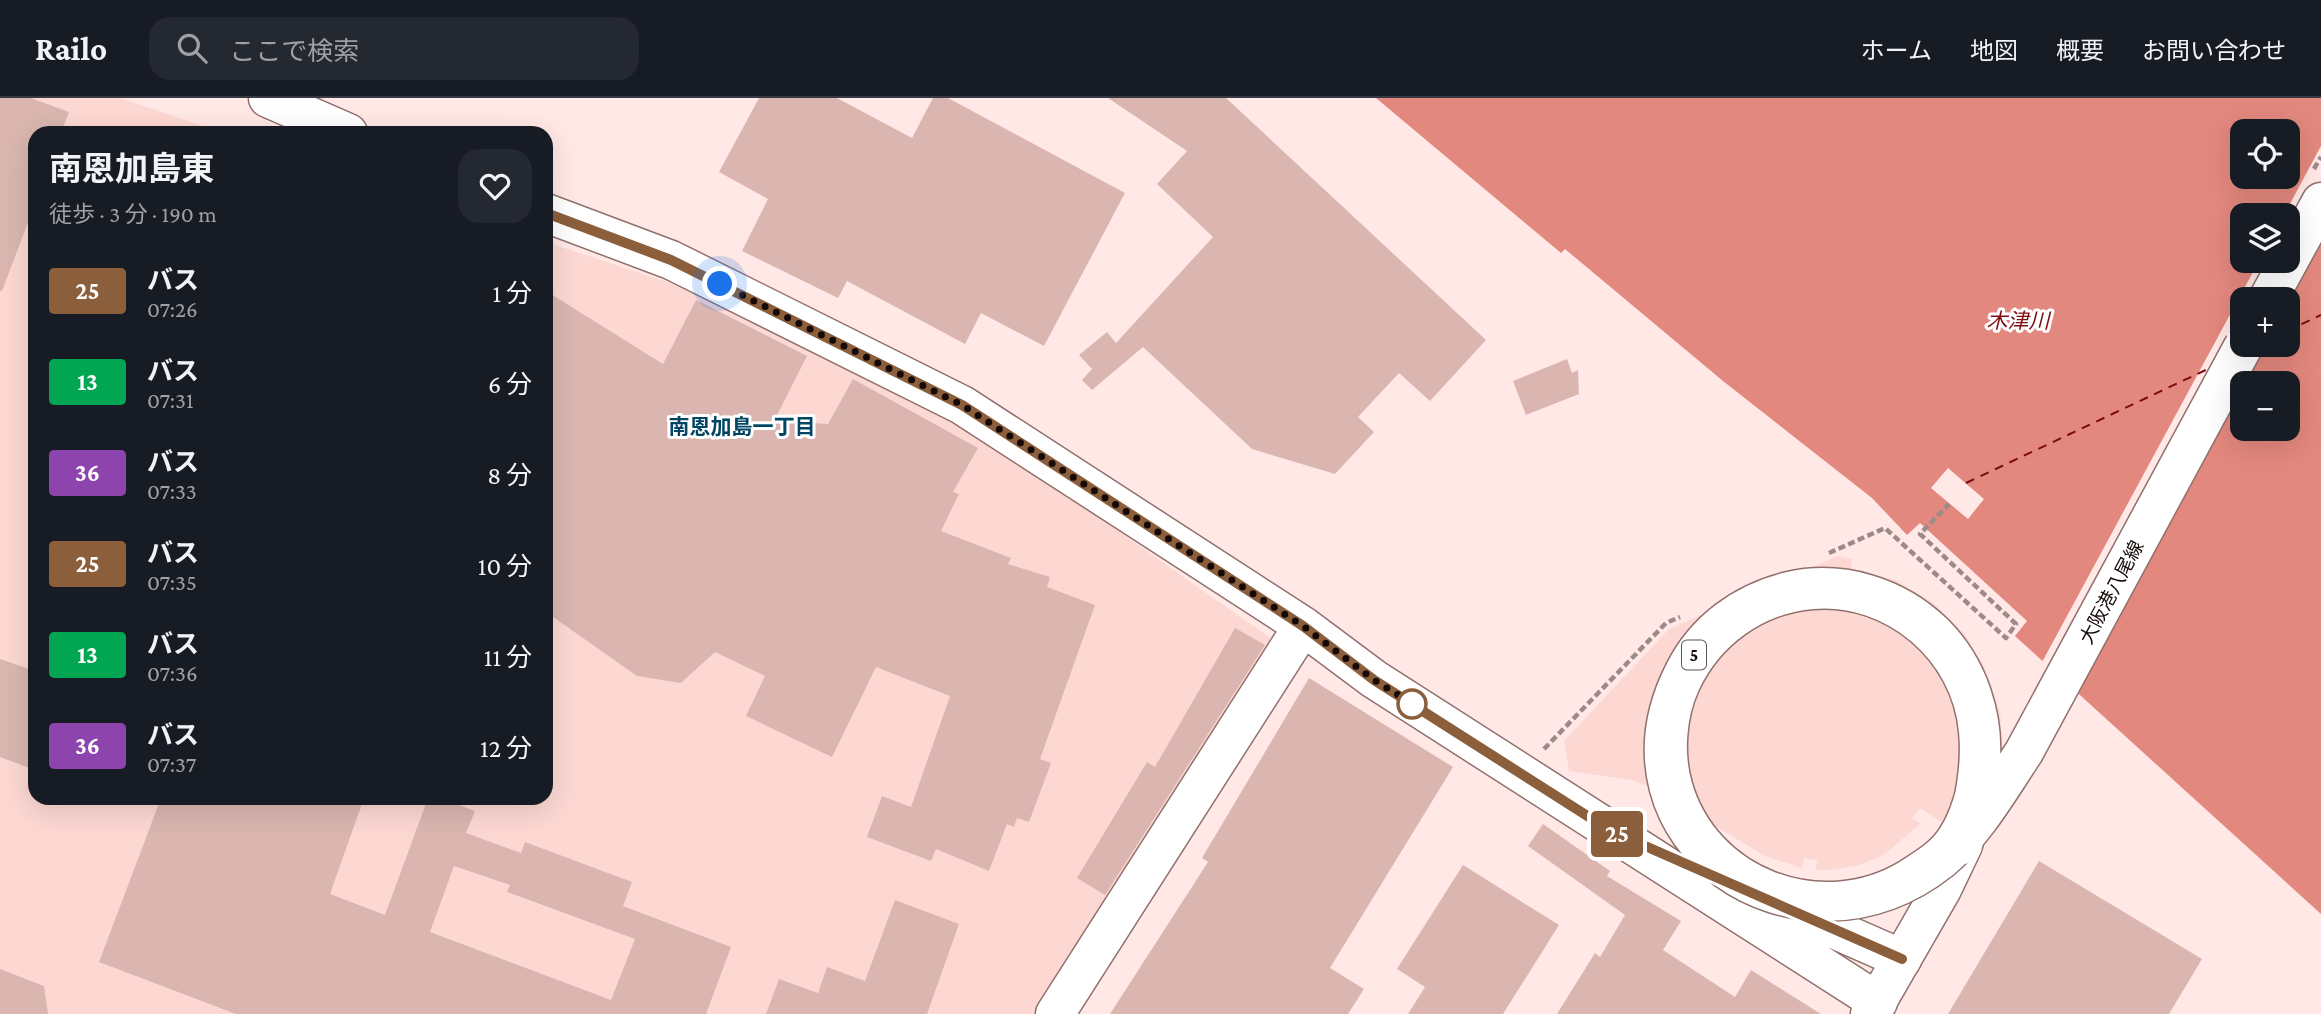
<!DOCTYPE html>
<html lang="ja">
<meta charset="utf-8">
<style>
:root{--surface:#171b24;--page:#242831;--text:#f1f3f6;--muted:#9ea1a6;--line:#363941}
body{margin:0;font-family:"Crimson Pro","Noto Sans JP",serif;background:var(--page);color:var(--text);height:100vh;display:flex;flex-direction:column;font-size:26px;white-space:nowrap}
*{box-sizing:border-box;margin:0}
p{font-size:23px;color:var(--muted)}
.icon{flex:none;width:38px;height:38px;fill:none;stroke:currentColor;stroke-width:2;stroke-linecap:round;stroke-linejoin:round}
.map{position:relative;flex:1;overflow:hidden}
.drawer{position:absolute;left:28px;top:28px;width:525px;height:679px;display:flex;flex-direction:column;background:var(--surface);border-radius:21px;box-shadow:0 7px 28px #0002}
.drawer>*{flex:none}
.badge{padding:0 14px;border-radius:5px;font-size:24px;line-height:46px}
.fabs{position:absolute;left:2230px;top:21px;display:grid;gap:14px}
.fabs a{display:grid;place-items:center;width:70px;height:70px;border-radius:14px;background:var(--surface);box-shadow:0 7px 28px #0002;font-size:35px}
.you{position:absolute;width:35px;height:35px;margin:-18px;border:5px solid #fff;border-radius:50%;background:#1a73e8;box-shadow:0 0 0 10px #1a73e833}
.map>.badge{position:absolute;translate:-50% -50%;box-shadow:0 0 0 4px #fff}
.round{display:grid;place-items:center;flex:none;width:74px;height:74px;border-radius:21px;background:var(--page)}
.head{display:flex;align-items:center;justify-content:space-between;height:119px;padding:0 21px}
h1{font-size:33px;font-weight:700;line-height:52px}
ul{padding:0;list-style:none}
li{display:flex;align-items:center;gap:21px;height:91px;padding:0 21px}
li div{flex:1}
li b{display:block;font-size:26px}
li em{font-style:normal}
li .badge{min-width:77px;font-weight:700;text-align:center}
header{display:flex;align-items:center;gap:42px;box-sizing:border-box;height:98px;padding:0 35px;background:var(--surface);border-bottom:2px solid var(--line)}
header strong{font-size:33px}
nav{display:flex;gap:38px;margin-inline-start:auto;font-size:24px}
.search{width:490px;height:63px;background:var(--page);display:flex;align-items:center;gap:18px;box-sizing:border-box;padding:0 24px;border-radius:21px;color:var(--muted);font-size:26px}
.map>svg:first-child{display:block}
</style>
<header>
<strong>Railo</strong>
<div class="search"><svg class="icon" aria-label="search" viewBox="0 0 24 24"><circle cx="10" cy="10" r="6"/><path d="M15 15l6 6"/></svg>ここで検索</div>
<nav><a>ホーム</a><a>地図</a><a>概要</a><a>お問い合わせ</a></nav>
</header>
<div class="map">
<svg width="2321" height="916" viewBox="0 0 2321 916">
<rect width="100%" height="100%" fill="#ffe8e5"/>
<!-- built -->
<path fill="#fdd8d3" d="M0,0h120l104,35h-189v665h511v-556l124,41 320,158 279,196 4,9 -230,368h-1043z
M1838,458l14,3 -1,9 44,12 37,22 32,31 21,35 15,44 3,41 -24,94 -59,-39 -8,10 8,6 -36,31 -25,10 -28,5h-15l1,-10 -13,-2 -2,10 -37,-12 -111,-67 -22,-9 -63,-9 -5,-30 105,-112z"/>
<!-- water -->
<path fill="#e3887e" fill-rule="evenodd" d="M1376,0h945v816l-306,-278 12,-15 -107,-98 -13,12 -35,-37 -149,-117 -158,-132 -4,4zM2242,33h45v46h-45zM2242,117h45v46h-45zM2242,201h45v46h-45zM2242,285h45v46h-45z"/>
<!-- pier -->
<path fill="#ffe8e5" d="M2321,48v93l-34,60h-45v46h22l-190,350 -33,-31 218,-403h28v-46h-3z
M1948,370l36,31 -16,20 -37,-31z"/>
<g fill="none" stroke-linecap="round" stroke-linejoin="round">
<!-- ferry -->
<path stroke="#7b0b10" stroke-width="2" stroke-dasharray="9 7" stroke-linecap="butt" d="M2287,233l34,-16
M1966,385l246,-116"/>
</g>
<!-- building -->
<path fill="#dbb6b1" fill-rule="evenodd" d="M0,0h31l38,14 -8,21h-26v71l-33,87h-2z
M759,0h78l75,40 21,-40h15l177,95 -81,153 -63,-33 -16,31 -118,-63 -9,17 -96,-47 26,-52 -49,-27z
M1108,0h118l260,242 -56,61 -31,-28 -41,44 16,15 -39,42 -83,-25 -109,-102 -51,43 -10,-10 10,-11 -13,-14 28,-23 9,11 97,-106 -56,-53 30,-33z
M546,193l117,73 33,-64 111,56 -33,65 54,3 25,-45 125,69 -25,44 6,2 -18,37 70,27 -3,6 42,13 -3,10 48,18 -55,154 11,4 -22,59 -12,-4 -3,9 -7,-3 -18,47 -53,-22 -5,12 -64,-24 15,-41 29,11 39,-111 -74,-29 -44,90 -86,-41 19,-40 -50,-24 -34,31 -44,-7 -91,-64z
M1567,261l5,14 6,-3 1,24 -53,21 -13,-34z
M1235,530l30,17 -160,250 -28,-17 70,-116 8,5z
M0,561l35,12v99l-35,-13z
M1309,580l144,89 -123,201 34,21 -16,25h-238l98,-152 -6,-4z
M161,700h203l-34,96 55,21 43,-117h12l35,13 -9,22 55,20 4,-11 107,40 -9,24 108,41 -25,67h-470l-137,-52zM454,768l56,19 -3,7 128,47 -24,61 -181,-68z
M1543,726l67,47 -3,5 74,45 -18,29 72,47 16,-27 70,44h-264l38,-61 5,4 25,-42 -97,-69z
M2039,763l163,98 -33,55h-221z
M1463,767l96,60 -56,89h-95l17,-27 -28,-18z
M895,802l64,24 -32,90h-161l13,-35 39,14 9,-26 38,14z
M0,871l44,17 4,28h-48z"/>
<g fill="none" stroke-linecap="round" stroke-linejoin="round">
<!-- minor casing -->
<g stroke="#91706c" stroke-width="41">
<path id="minor" d="M268,0l80,35
M546,115l125,47 291,145 341,221 71,53 504,323
M1763,800l139,61
M1055,916l248,-388"/>
</g>
<!-- major casing -->
<g stroke="#91706c" stroke-width="41">
<path id="major" d="M2268,201l53,-97
M1870,916l72,-125 21,-44"/>
</g>
<!-- path -->
<path stroke="#9c8a88" stroke-width="4.5" stroke-dasharray="7 3.5" stroke-linecap="butt" d="M2314,71l7,-12
M1829,455l56,-25 121,110 10,-14 -96,-90 29,-30
M1544,651l122,-126 14,-6"/>
<!-- minor -->
<use href="#minor" stroke="#fff" stroke-width="38"/>
<!-- major -->
<use href="#major" stroke="#fff" stroke-width="38"/>
<!-- major-bridge casing -->
<g stroke="#91706c" stroke-width="41" stroke-linecap="butt">
<path id="major-bridge" d="M1963,747c9,-37 19,-75 15,-114 -7,-83 -83,-148 -166,-141 -58,5 -107,41 -131,93 -14,31 -17,70 -8,103 28,101 148,146 237,92 17,-11 36,-22 47,-41 13,-20 19,-45 23,-69 6,-49 -11,-100 -46,-135 -38,-37 -93,-54 -145,-42 -45,11 -84,39 -105,81 -84,164 113,302 257,188 34,-28 59,-72 83,-108l220,-407"/>
</g>
<!-- path-bridge -->
<path stroke="#9c8a88" stroke-width="4.5" stroke-dasharray="7 3.5" stroke-linecap="butt" d="M2236,215l6,-10"/>
<!-- major-bridge -->
<use href="#major-bridge" stroke="#fff" stroke-width="38"/>
</g>
<g fill="none" stroke-linecap="round" stroke-linejoin="round">
<!-- line casing -->
<g stroke="#fff" stroke-width="16">
<path id="line" d="M546,115l125,47 291,145 341,221 71,54 237,151 291,128"/>
</g>
<!-- line -->
<use href="#line" stroke="#8b5e3c" stroke-width="10"/>
<!-- walk -->
<path stroke="#160a09" stroke-width="7" stroke-dasharray="0 12.6" d="M720,186l242,121 341,221 71,54 42,26 -4,-2"/>
</g>
<!-- markers -->
<circle fill="#fff" stroke="#8b5e3c" stroke-width="3.5" cx="1412" cy="606" r="14"/>
<g text-anchor="middle" stroke-width="6" stroke-linejoin="round" paint-order="stroke">
<!-- shield labels -->
<rect fill="#fff" stroke="#5c5453" stroke-width="2" x="1682" y="542.5" width="24" height="29" rx="5"/>
<g font-size="18" font-weight="bold" fill="#160a09">
<text x="1694" y="563">5</text>
</g>
<!-- street labels -->
<g font-size="19" fill="#160a09" stroke="#fff">
<text transform="translate(2111 494) rotate(-62)" y="7">大阪港八尾線</text>
</g>
<!-- water labels -->
<g font-size="21" font-style="italic" fill="#7b0b10" stroke="#fff">
<text x="2018" y="230">木津川</text>
</g>
<!-- neighbourhood labels -->
<g font-size="21" font-weight="bold" fill="#004564" stroke="#fff">
<text x="742" y="336">南恩加島一丁目</text>
</g>
</g>
</svg>
<div class="fabs">
<a><svg class="icon" aria-label="locate" viewBox="0 0 24 24"><circle cx="12" cy="12" r="6"/><path d="M12 2v4M12 18v4M2 12h4M18 12h4"/></svg></a>
<a><svg class="icon" aria-label="layers" viewBox="0 0 24 24"><path d="M12 4l9 5-9 5-9-5zM3 14l9 5 9-5"/></svg></a>
<a>+</a>
<a>−</a>
</div>
<div class="you" style="left:720px;top:186px"></div>
<b class="badge" style="left:1617px;top:736px;background:#8b5e3c;color:#fff">25</b>
<section class="drawer">
<div class="head"><div><h1>南恩加島東</h1><p>徒歩 · 3 分 · 190 m</p></div><a class="round"><svg class="icon" aria-label="heart" viewBox="0 0 24 24"><path d="M12 20l-8-8c-3-5 5-10 8-4 3-6 11-1 8 4z"/></svg></a></div>
<ul>
<li><span class="badge" style="background:#8b5e3c;color:#fff">25</span><div><b>バス</b><p>07:26</p></div><em>1 分</em></li>
<li><span class="badge" style="background:#00a651;color:#fff">13</span><div><b>バス</b><p>07:31</p></div><em>6 分</em></li>
<li><span class="badge" style="background:#8e44ad;color:#fff">36</span><div><b>バス</b><p>07:33</p></div><em>8 分</em></li>
<li><span class="badge" style="background:#8b5e3c;color:#fff">25</span><div><b>バス</b><p>07:35</p></div><em>10 分</em></li>
<li><span class="badge" style="background:#00a651;color:#fff">13</span><div><b>バス</b><p>07:36</p></div><em>11 分</em></li>
<li><span class="badge" style="background:#8e44ad;color:#fff">36</span><div><b>バス</b><p>07:37</p></div><em>12 分</em></li>
</ul>
</section>
</div>
